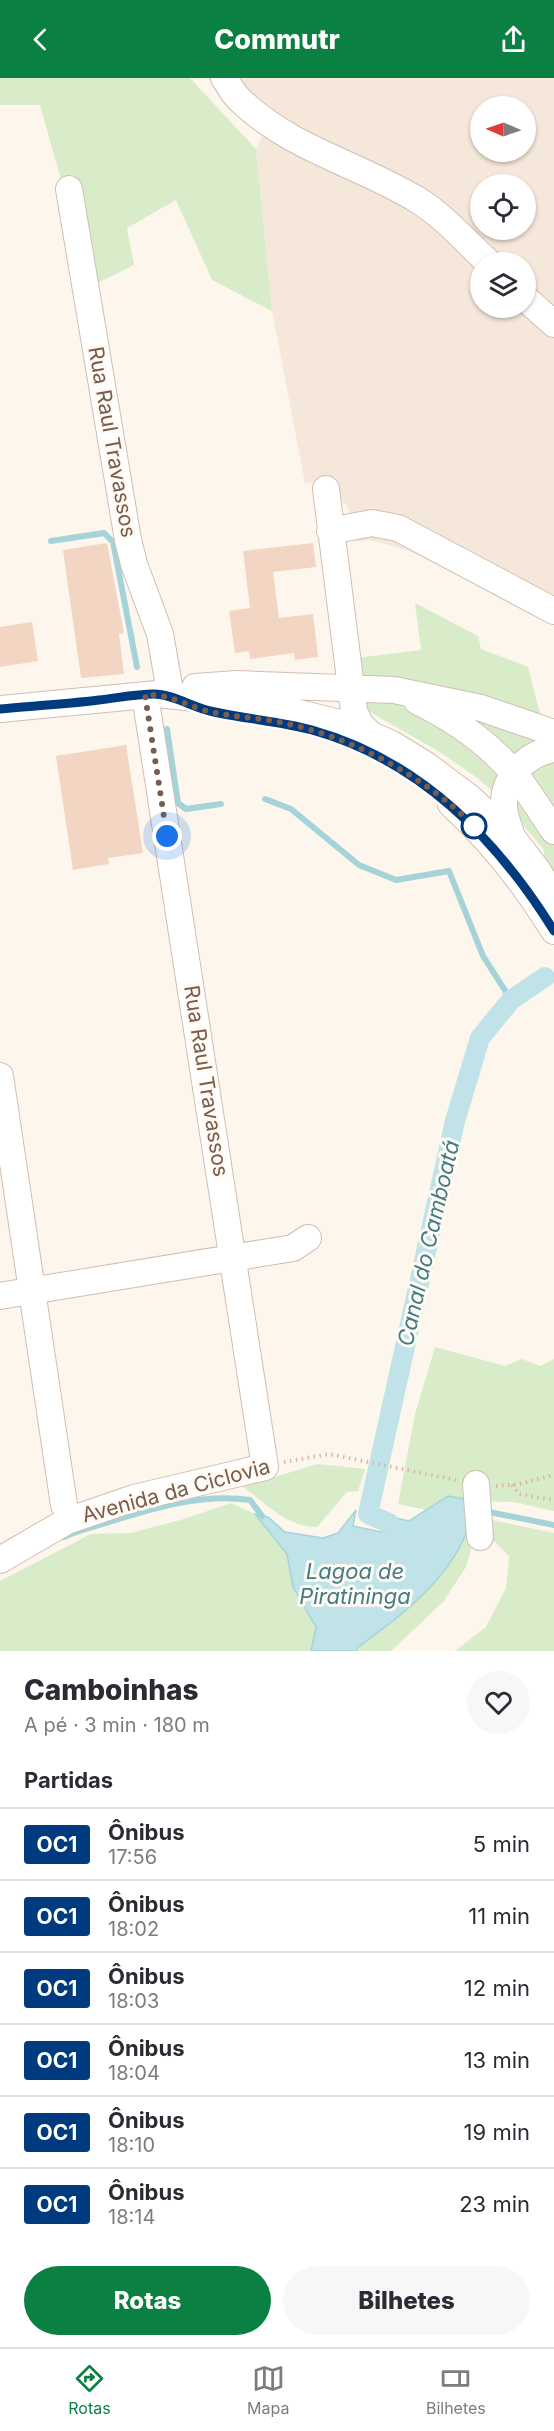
<!DOCTYPE html>
<html lang="pt">
<meta charset="utf-8">
<style>
:root{--surface:#fff;--page:#f7f7f7;--text:#2b2b33;--muted:#7c7c81;--line:#e1e1e2;--accent:#0b8043}
body{margin:0;font-family:Inter,sans-serif;background:var(--page);color:var(--text);height:100vh;display:flex;flex-direction:column;font-size:22px;white-space:nowrap}
*{box-sizing:border-box;margin:0}
p{font-size:20px;color:var(--muted)}
.icon{flex:none;width:33px;height:33px;fill:none;stroke:currentColor;stroke-width:2;stroke-linecap:round;stroke-linejoin:round}
.map{position:relative;height:1573px;overflow:hidden}
.side{display:flex;flex-direction:column;background:var(--surface);flex:1}
.side>*{flex:none}
.badge{padding:0 12px;border-radius:4px;font-size:21px;line-height:39px}
.needle{width:39px;rotate:272deg}
.fabs{position:absolute;left:470px;top:18px;display:grid;gap:12px}
.fabs a{display:grid;place-items:center;width:66px;height:66px;border-radius:50%;background:var(--surface);box-shadow:0 2px 4px #0004;font-size:30px}
.you{position:absolute;width:30px;height:30px;margin:-15px;border:4px solid #fff;border-radius:50%;background:#1a73e8;box-shadow:0 0 0 9px #1a73e833}
.map>.badge{position:absolute;translate:-50% -50%;box-shadow:0 0 0 3px #fff}
h2{padding:0 24px;font-size:22px;line-height:54px}
.round{display:grid;place-items:center;flex:none;width:63px;height:63px;border-radius:32px;background:var(--page)}
.headline{display:flex;align-items:center;justify-content:space-between;height:102px;padding:0 24px}
h1{font-size:28px;font-weight:800;line-height:45px}
.button{display:flex;gap:12px;margin-top:auto;padding:12px 24px}
.button a{flex:1;height:69px;border-radius:36px;background:var(--accent);color:#fff;font-size:24px;font-weight:800;line-height:69px;text-align:center}
.button a+a{background:var(--page);color:var(--text)}
ul{padding:0;list-style:none}
li{display:flex;align-items:center;gap:18px;height:72px;padding:0 24px;border-top:2px solid var(--line)}
li div{flex:1}
li b{display:block;font-size:22px}
li em{font-style:normal}
li .badge{min-width:66px;font-weight:700;text-align:center}
header{display:flex;justify-content:space-between;align-items:center;height:78px;padding:0 24px;background:var(--accent);color:#fff;font-size:27px;font-weight:800}
.menu{display:flex;justify-content:space-around;align-items:center;height:84px;border-top:2px solid var(--line);background:var(--surface);font-size:16px;color:var(--muted)}
.menu a{display:grid;justify-items:center;gap:3px}
.menu .active{color:var(--accent)}
.map>svg:first-child{display:block}
</style>
<header><svg class="icon" aria-label="back" viewBox="0 0 24 24"><path d="M15 5l-7 7 7 7"/></svg>Commutr<svg class="icon" aria-label="share" viewBox="0 0 24 24"><path d="M12 15V3M7 8l5-5 5 5M5 13v7h14v-7"/></svg></header>
<div class="map">
<svg width="554" height="1573" viewBox="0 0 554 1573">
<rect width="100%" height="100%" fill="#fdf6ec"/>
<!-- residential -->
<path fill="#f5e8da" fill-rule="evenodd" d="M207,0h347v544l-147,-72 -38,-10 -14,2 -7,-36 -15,-8 -2,-17 -26,2 -33,-172 -16,-162 6,-13zM480,28h45v46h-45zM480,106h45v46h-45zM480,184h45v46h-45z"/>
<!-- green -->
<path fill="#d8ecc9" d="M0,0h190l66,71 16,162 -60,-31 -36,-80 -49,28 7,37 -43,21 -51,-181h-40z
M415,525l63,33 3,13 47,18 16,62 10,4v146l-9,-13 -1,-16 -40,-48 -25,-23 -41,-28 -75,-43 -6,-50 64,-8z
M435,1269l70,19 17,-7 18,7 14,-7v152l-40,-9 -39,-1 -39,1 -10,8 -28,-6 17,-90z
M317,1386l48,5 -7,22 -11,1 -30,35c-29,1 -51,-24 -74,-40z
M231,1425l24,11 32,40 6,33 23,40 -5,24h-311v-70l91,-47 40,-1 53,-14z
M478,1439l76,16v118h-99l31,-24 20,-39 3,-32 -15,-15 -14,-4 -6,2 -8,28 -23,35 -52,49h-34v-3l36,-26 50,-49 29,-53z"/>
<!-- water -->
<path fill="#bfe3e8" stroke="#a5d3da" stroke-width="1.5" d="M448,1418l27,5c-9,66 -67,110 -118,147v3h-46l5,-24 -23,-40 -6,-33 -32,-40 13,3 17,15 38,6 15,-5 18,-23 -3,16 28,6 15,-14 13,3z"/>
<g fill="none" stroke-linecap="round" stroke-linejoin="round">
<!-- stream -->
<path stroke="#a5d3da" stroke-width="6" d="M51,463l53,-8 9,9 24,125
M167,651l11,74 8,6 35,-5
M265,721l26,10 68,56 37,15 53,-9 34,85 28,44
M484,1433l70,14
M64,1459c14,-7 30,-10 45,-15 45,-14 93,-29 141,-22l12,16"/>
<!-- canal -->
<path stroke="#bfe3e8" stroke-width="20" d="M389,1445l-21,-9 87,-393 25,-83 31,-38 34,-23"/>
</g>
<!-- building -->
<path fill="#f3d5c3" d="M107,465l17,90 -5,1 5,40 -43,4 -18,-128z
M313,465l3,24 -43,5 6,46 34,-4 5,43 -23,3 -1,-7 -44,6 -1,-8 -14,2 -6,-42 21,-3 -7,-57z
M32,544l6,39 -38,6v-40z
M126,667l17,108 -35,5 1,6 -36,6 -17,-114z"/>
<g fill="none" stroke-linecap="round" stroke-linejoin="round">
<!-- minor casing -->
<g stroke="#d1beb0" stroke-width="28">
<path id="minor" d="M224,0c5,7 9,16 16,22 49,48 118,64 176,99 27,16 49,42 72,63
M69,111l59,351 6,24 26,70 10,57
M525,220l29,26
M326,411l28,222 6,13 11,11
M330,453l42,-8 26,5 156,83
M195,609l42,-3 157,6 87,18 73,25
M417,623c39,19 77,46 103,80 12,16 23,34 34,50
M0,631l157,-15 113,12 78,19 44,19 34,21 44,33 42,39 26,34 16,27
M451,726c41,37 74,80 103,127
M512,759c-3,-11 -8,-21 -8,-32 -1,-28 23,-52 50,-56
M0,998l64,429
M0,1218l293,-48 15,-10
M476,1406l4,53
M0,1482l67,-39 67,-23 131,-31 -120,-772"/>
</g>
<!-- path -->
<path stroke="#d9b8a5" stroke-width="4" stroke-dasharray="1.5 4.5" stroke-linecap="butt" d="M284,1384l45,-8 127,26
M512,1407l7,9 35,6
M496,1408l23,-2 35,-9"/>
<!-- minor -->
<use href="#minor" stroke="#fff" stroke-width="26"/>
</g>
<g fill="none" stroke-linecap="round" stroke-linejoin="round">
<!-- line casing -->
<g stroke="#fff" stroke-width="14">
<path id="line" d="M0,631c33,-3 66,-5 99,-9 18,-2 37,-6 55,-6 18,0 38,13 56,17 34,8 69,10 102,19 108,30 185,109 242,201"/>
</g>
<!-- line -->
<use href="#line" stroke="#003b80" stroke-width="9"/>
<!-- walk -->
<path stroke="#7a5c4d" stroke-width="6" stroke-dasharray="0 10.8" d="M167,758l-22,-141c23,-2 44,12 66,17 25,5 49,6 73,11 71,15 142,55 190,103"/>
</g>
<!-- markers -->
<circle fill="#fff" stroke="#003b80" stroke-width="3" cx="474" cy="748" r="12"/>
<g text-anchor="middle" stroke-width="6" stroke-linejoin="round" paint-order="stroke">
<!-- street labels -->
<g font-size="21" fill="#7a5c4d" stroke="#fffaf3">
<text transform="translate(112 364) rotate(80)" y="7">Rua Raul Travassos</text>
<text transform="translate(206 1003) rotate(81)" y="7">Rua Raul Travassos</text>
<text transform="translate(176 1413) rotate(-15)" y="7">Avenida da Ciclovia</text>
</g>
<!-- water labels -->
<g font-size="22" font-style="italic" fill="#437c86" stroke="#fffaf3">
<text transform="translate(428 1165) rotate(-77)" y="8">Canal do Camboatá</text>
<text x="355" y="1501">Lagoa de<tspan x="355" dy="25">Piratininga</tspan></text>
</g>
</g>
</svg>
<div class="fabs">
<a><svg class="needle" viewBox="-14 -14 28 28"><path d="M0-13l5 13h-10z" fill="#e53935"/><path d="M0 13l5-13h-10z" fill="#7c7c81"/></svg></a>
<a><svg class="icon" aria-label="locate" viewBox="0 0 24 24"><circle cx="12" cy="12" r="6"/><path d="M12 2v4M12 18v4M2 12h4M18 12h4"/></svg></a>
<a><svg class="icon" aria-label="layers" viewBox="0 0 24 24"><path d="M12 4l9 5-9 5-9-5zM3 14l9 5 9-5"/></svg></a>
</div>
<div class="you" style="left:167px;top:758px"></div>
</div>
<section class="side">
<div class="headline"><div><h1>Camboinhas</h1><p>A pé · 3 min · 180 m</p></div><a class="round"><svg class="icon" aria-label="heart" viewBox="0 0 24 24"><path d="M12 20l-8-8c-3-5 5-10 8-4 3-6 11-1 8 4z"/></svg></a></div>
<h2>Partidas</h2>
<ul>
<li><span class="badge" style="background:#003b80;color:#fff">OC1</span><div><b>Ônibus</b><p>17:56</p></div><em>5 min</em></li>
<li><span class="badge" style="background:#003b80;color:#fff">OC1</span><div><b>Ônibus</b><p>18:02</p></div><em>11 min</em></li>
<li><span class="badge" style="background:#003b80;color:#fff">OC1</span><div><b>Ônibus</b><p>18:03</p></div><em>12 min</em></li>
<li><span class="badge" style="background:#003b80;color:#fff">OC1</span><div><b>Ônibus</b><p>18:04</p></div><em>13 min</em></li>
<li><span class="badge" style="background:#003b80;color:#fff">OC1</span><div><b>Ônibus</b><p>18:10</p></div><em>19 min</em></li>
<li><span class="badge" style="background:#003b80;color:#fff">OC1</span><div><b>Ônibus</b><p>18:14</p></div><em>23 min</em></li>
</ul>
<div class="button"><a>Rotas</a><a>Bilhetes</a></div>
</section>
<nav class="menu">
<a class="active"><svg class="icon" aria-label="directions" viewBox="0 0 24 24"><path d="M12 3l9 9-9 9-9-9zM9 14v-3h6M13 9l2 2-2 2"/></svg>Rotas</a>
<a><svg class="icon" aria-label="map" viewBox="0 0 24 24"><path d="M3 6l6-2 6 2 6-2v14l-6 2-6-2-6 2zM9 4v14M15 6v14"/></svg>Mapa</a>
<a><svg class="icon" aria-label="tickets" viewBox="0 0 24 24"><path d="M3 7h18v10H3zM15 7v10"/></svg>Bilhetes</a>
</nav>
